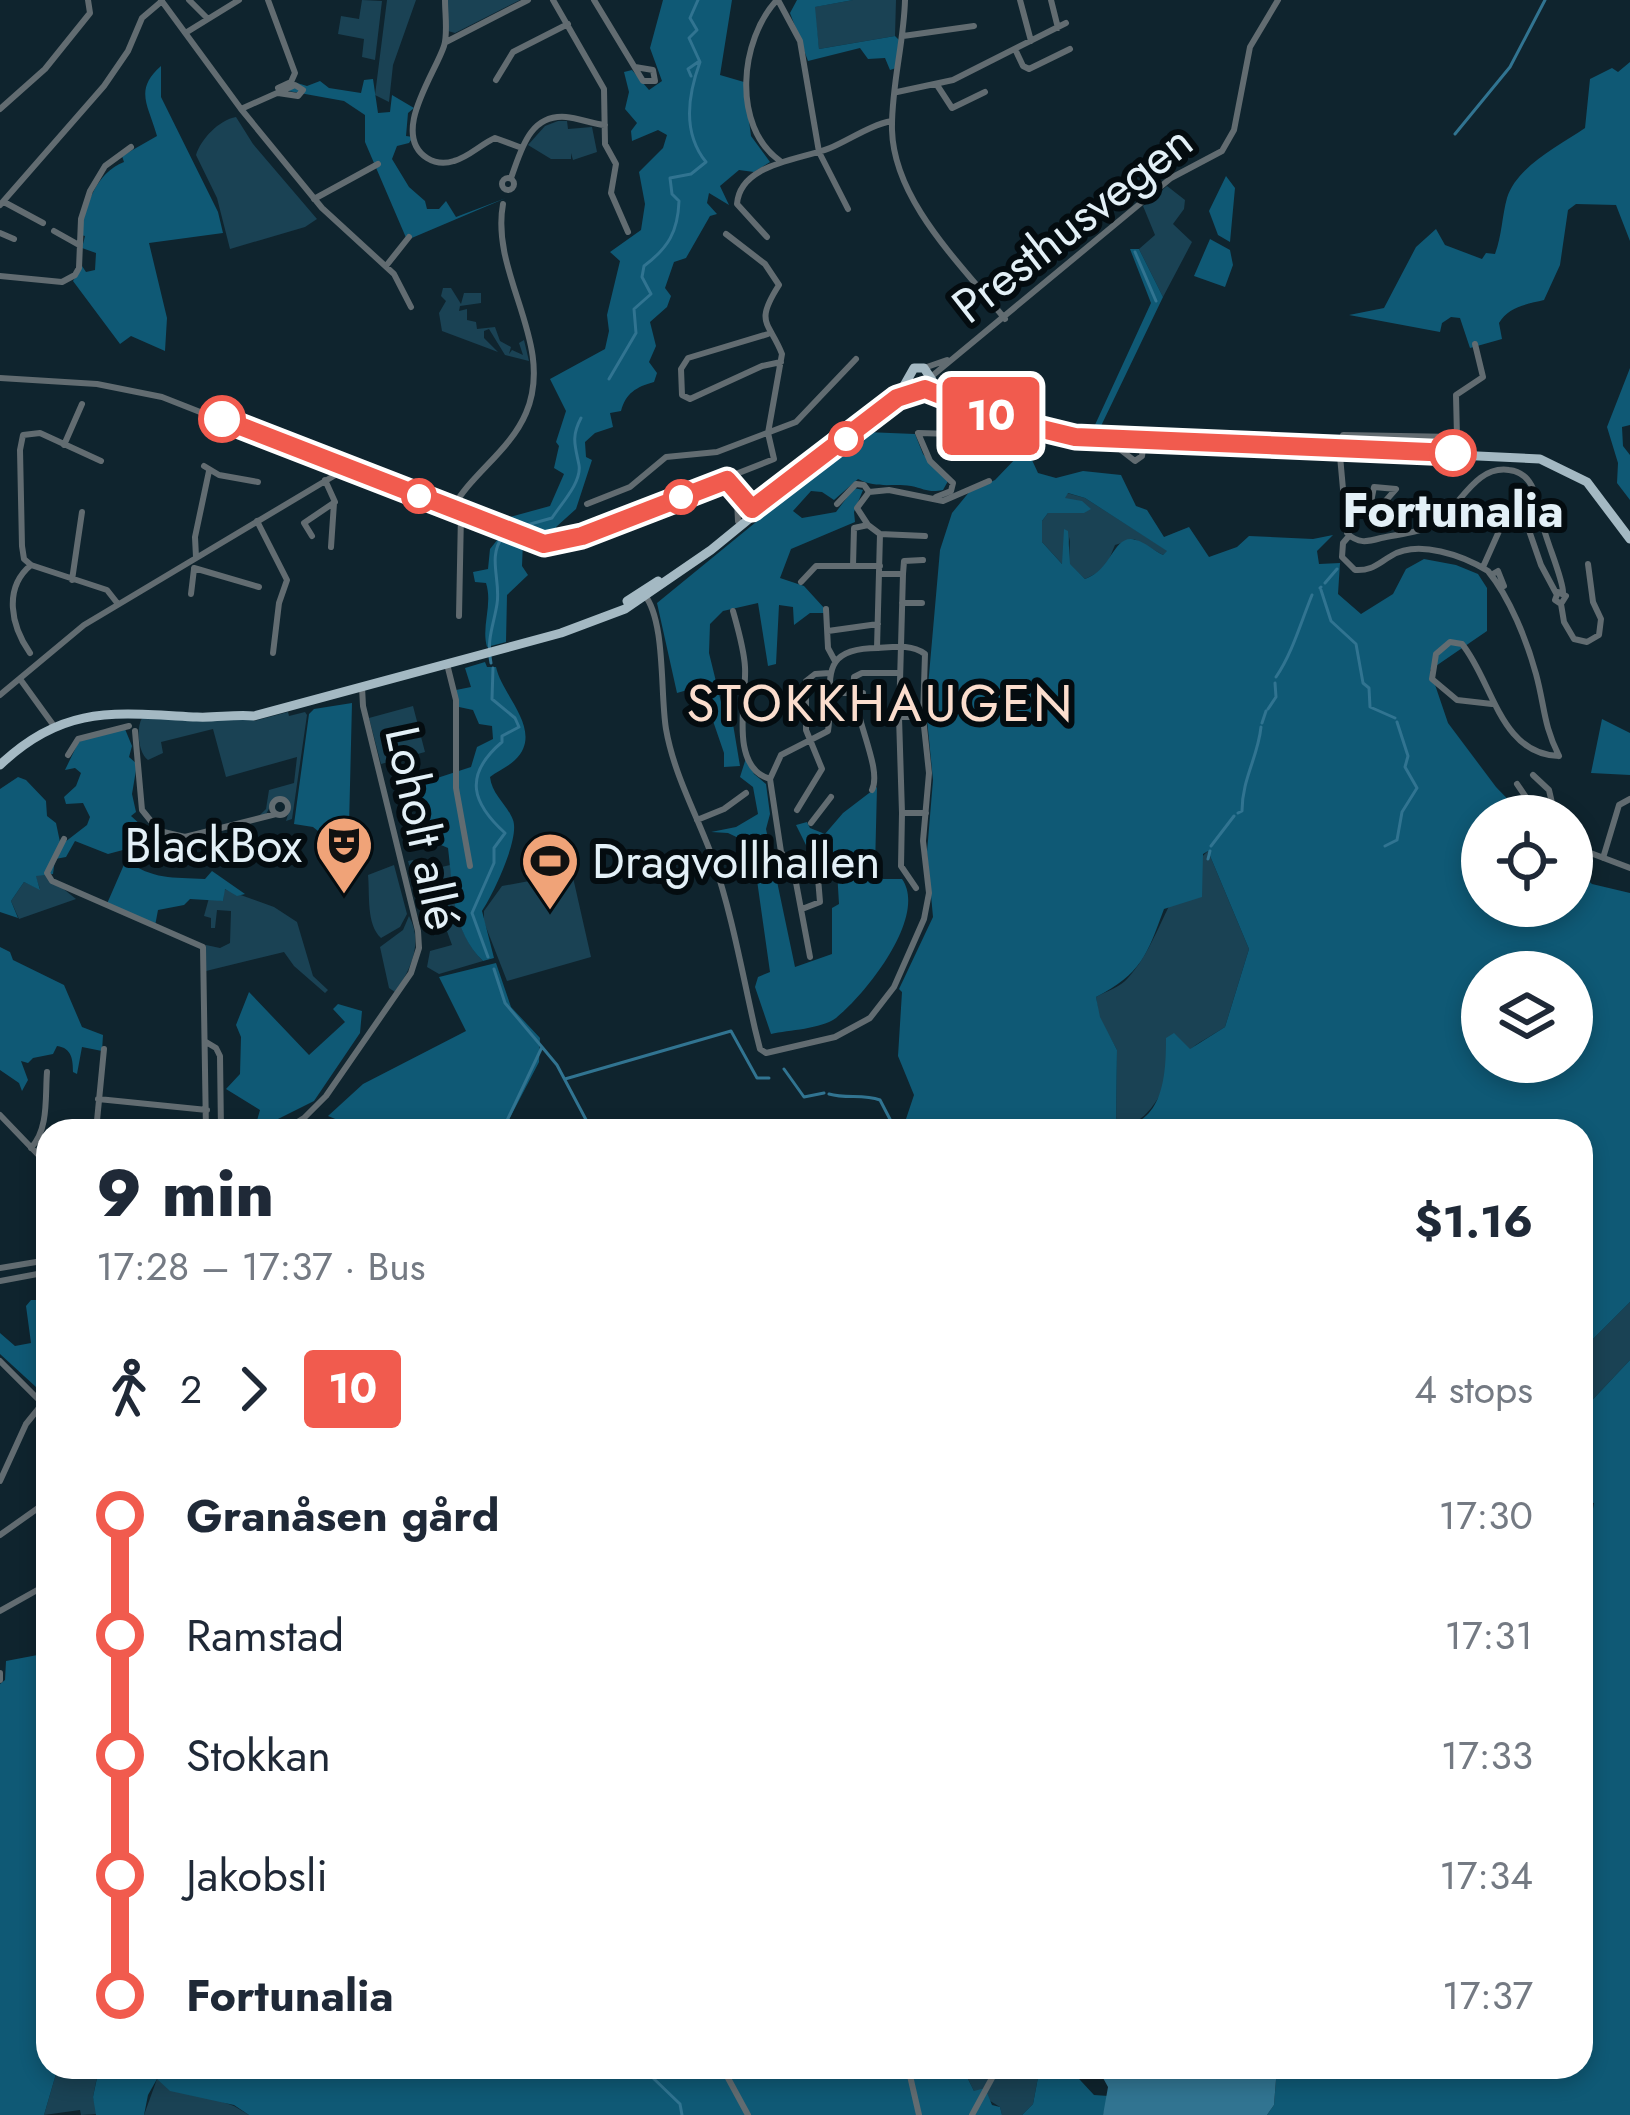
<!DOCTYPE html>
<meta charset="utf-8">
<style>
:root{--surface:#fff;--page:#f6f6f7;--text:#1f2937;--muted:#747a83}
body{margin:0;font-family:Jost,sans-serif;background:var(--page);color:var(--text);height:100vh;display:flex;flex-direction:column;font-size:45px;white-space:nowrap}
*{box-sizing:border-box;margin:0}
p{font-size:39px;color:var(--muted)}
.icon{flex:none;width:66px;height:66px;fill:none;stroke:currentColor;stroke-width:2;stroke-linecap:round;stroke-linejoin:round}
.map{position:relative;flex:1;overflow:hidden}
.panel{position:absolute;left:36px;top:1119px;width:1557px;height:960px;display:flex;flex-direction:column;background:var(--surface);border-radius:36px;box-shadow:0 6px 18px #0003}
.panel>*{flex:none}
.badge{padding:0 24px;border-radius:9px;font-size:42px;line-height:78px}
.controls{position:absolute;left:1461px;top:795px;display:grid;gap:24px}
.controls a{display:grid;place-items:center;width:132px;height:132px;border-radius:50%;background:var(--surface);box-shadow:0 6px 18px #0003;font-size:60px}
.map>.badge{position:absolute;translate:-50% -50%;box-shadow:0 0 0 6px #fff}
.legs{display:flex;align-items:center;gap:18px;height:132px;padding:0 60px;font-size:39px}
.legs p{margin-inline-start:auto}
.head{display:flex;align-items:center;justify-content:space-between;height:204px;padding:0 60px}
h1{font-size:66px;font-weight:800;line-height:90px}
ul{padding:0 60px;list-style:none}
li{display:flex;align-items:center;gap:42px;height:120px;font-size:45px}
li i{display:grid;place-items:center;width:18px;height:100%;margin:0 15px;background:currentColor}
li i::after{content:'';width:30px;height:30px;margin:-15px;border:9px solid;border-radius:50%;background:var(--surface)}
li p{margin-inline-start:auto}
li:first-child i{background:linear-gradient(#0000 50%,currentColor 0)}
li:last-child i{background:linear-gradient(currentColor 50%,#0000 0)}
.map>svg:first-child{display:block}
</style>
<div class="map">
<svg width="1630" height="2115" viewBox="0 0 1630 2115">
<rect width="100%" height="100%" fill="#0f242e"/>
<!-- green -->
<path fill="#1a4254" d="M362,0l20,1 -7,59 -13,-3 2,-18 -26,-5 3,-18 18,3z
M387,0h29l-23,65 -4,37 -14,-7z
M447,0h73l-65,33 -7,-2z
M853,0h43l-1,36 -76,13 -5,-42z
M236,117l17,27 64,75 -12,8 -75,22 -13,-51 -21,-43c5,-16 23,-35 40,-38z
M558,121h9l1,8 24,-2 5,25 -24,8 -2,-7v6h-20l-23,-14 17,-19z
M1167,186l18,14 -1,9 -11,15 19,18 -29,55 -24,-48 16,-14 -12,-29z
M443,288h8l10,16 3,-11h17v10l-21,3 -1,5 8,-2v11l9,2 1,7 18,-2 5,14 11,6 -2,7 3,-4 11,5 -4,-12 5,-3 5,21 -24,-6 -16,-26 -5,2v7l14,14 -56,-21 -3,-18 7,-12 -5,-5z
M1067,493l18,5 83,53 -5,4 -29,-16 -19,6 -10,24 -20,10 -16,-15 1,-27 -7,28 -21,-23v-21l6,-8h36l-20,-15z
M413,706l12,46 -44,12 -12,-46z
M288,712l1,4 16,-4 2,3 -15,104 -6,2 5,-16 -8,-8 -8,1 -9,16 -8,3 8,-8 3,-19 25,-7 3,-26 -71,20 -13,-48 -52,13 2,11 -15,7c-10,-7 -12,-32 -6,-42l110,-1 2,4z
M1208,851l41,98 -24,78c-10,7 -23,13 -33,21 -29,24 -33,78 -76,79l1,-77 -18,-33 -3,-20c11,-6 24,-10 32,-19 33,-36 39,-91 80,-127z
M413,860l4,13 33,-8c5,36 6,69 33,96l-44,13 -12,-7 3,-16 22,-6 -8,-22 6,-2 -5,-17 -18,4 1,9 -5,1 -15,-57z
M394,865l13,49 -7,13 -19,11c-15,-14 -11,-43 -13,-63z
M572,873l19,84 -84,24 -23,-59v-11l18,-25z
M35,875h11l30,24 -57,20 -8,-18 13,-19 16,7z
M224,889l50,18 23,15 16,54 15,14 -3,3 -31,-27 -10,-14 -78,19v-26l14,3 10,-5 1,-32 -14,-1 -2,18h-4v-10l-7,-2 5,-18 14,3z
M409,916c14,26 3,52 -14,76l-6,-4 -9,-41 23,-17z
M1630,1302v58l-49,52v-61z
M58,2067h34l6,5 -5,25 5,17 -17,1 -1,-5 -36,5z
M962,2067h78l-7,37 -11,11h-20l-2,-8 -26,-16z
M157,2079l77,27 15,9h-105z"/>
<!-- forest -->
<path fill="#0f5975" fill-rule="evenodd" d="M663,0h69l-12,75 24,7 7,54 19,26 -16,10 -15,-2 -19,16 9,19 -20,-12 -2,10 10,11 -7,2 -24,42 -12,4 -9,26 6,8 -4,11 -17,15 6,24 -7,16 8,11 -3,9c-18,5 -28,11 -33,29l-11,2 3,14 -18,6 -10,9 1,15 6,3 -16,49 -20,18 1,9 -18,1 -31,-10 2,-10 40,-11 14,-32 -10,-6 5,-22 -3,-4 10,-31 -16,-32 55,-30 4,-18 -2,-16 13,-54 -10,-9 31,-22 4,-26 -6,-32 24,-24 4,-13 -9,-5 -26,11 -1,-10 6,-8 -12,-14 4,-17 -5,-20 8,-2 17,20 13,-9 -12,-33z
M797,0h56l-38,7 4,42 76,-13 4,4 -3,28 -6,2 -5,-12 -17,1 -8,-11 -52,13 -18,-48z
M1630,62v179l-14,-36 -40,-1 -8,6 -8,55 -16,35c-17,4 -36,7 -45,23l3,16 -32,9 -10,-30 -9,-1 -9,6 -2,9 -91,-17 35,-7 32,-61 20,-18 9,16 37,14 4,-6 9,1c7,-19 7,-38 12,-56 10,-32 52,-52 78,-70l5,-49 22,-11 6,4z
M161,66v31l57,115 5,21 -74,10 18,75 -2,33 -34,-15 -11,8 -47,-63 9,-15 4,6 9,-2 1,-17 -14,-5 3,-12 -4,-1c4,-30 15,-62 43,-73l-2,-6 35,-20c-9,-32 -23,-46 4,-70z
M373,79l5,34 12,-1 2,-17 22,13 -6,5 -2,23 7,1 -4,6 -12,3 -5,13 17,28 16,14 2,8h12l7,-8 10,16 50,-19 -99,42 -42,-98v-27l-21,-14 -61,-11 14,-7 10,3 13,-5 9,7 32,5 3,-13z
M1226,176l9,12 -5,54 -12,-7 -9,-24z
M1210,239l20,11 3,15 -8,22 -31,-11z
M1130,249h9l24,48 -62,129 -7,1 57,-124z
M1630,368v57l-8,2 1,19 7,9v45l-13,-17 1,-20 -11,-36z
M866,432l49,2 8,20 25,27 -5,9c-14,3 -18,-1 -32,-4 -19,-3 -34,3 -53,-7l-24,21 -12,-8 -11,-1 -18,20 9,7 34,-6 18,-24 9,2 -9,22 1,10 -64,27 -11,29 24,8 21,23 -1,4h-14l-16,12 -1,-18 -14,-2 -3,59 -8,2 -10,-63 -35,8 -13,13 -1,29 14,57 9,8 8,48 -16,1v-14l-23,-67 -24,7 -20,-90z
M1018,456l14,4 6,13 18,5 27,-7 38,4 15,31 11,4 17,27 25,-10 20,30 28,-10 12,-11 64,3 20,-4 -16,16 2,13 21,-1 -2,31 23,20 32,-20 13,-25 18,-10 32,6 22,9 9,14v43l-57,39 18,53 48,64 28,29h-42v90h90v-38l20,16 38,9v409l-49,49v-220h-679l12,-36 -16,-39 4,-64 -3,-3 34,-72 -6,-65 6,-72 -7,-71 14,-159 12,-37 18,-22 25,-11zM1068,493l17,5 82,53 -4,4c-9,-4 -18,-13 -27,-15 -23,-7 -23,30 -51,39l-15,-15 -2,-33 -4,-2 -2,35 -20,-22v-21l6,-8h36l7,-4 -9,-8 -17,-3zM1208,851l41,98 -24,78 -35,22 -16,-16 -8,5c0,36 -2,88 -50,89l1,-77 -17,-33 -4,-20c45,-23 51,-42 68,-88l38,-12 1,-43zM1482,972h90v90h-90z
M502,534l21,7 -1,25 6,9 -21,20 -1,47 -19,5c-6,-21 6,-42 -1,-64l-11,-1 -2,-10 15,-3 2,-20z
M485,662l2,5h9c6,29 49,64 19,93 -7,7 -18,11 -25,17 2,18 17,27 23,43 7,18 -20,75 -31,91l12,47 -11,3c-31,-30 -30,-72 -35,-113l-21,-9 3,-14 -13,-9 -7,-22 21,-14 40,-13 6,-20 16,-8 -1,-13 -13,-2 -6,-14 -14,-3 -3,-17 15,-3 -6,-19z
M352,703l-3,124 -26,8 -10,-8 -19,-3 15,-110 5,-5z
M1602,719l28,14v42l-39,-2z
M125,729l7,17 -3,11 8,7 -5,30 4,18 -5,4 30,27 1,15 -11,6 -9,-3 5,-6 -3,-11 -13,-1 -8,-8v15l-15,4 -33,-13 -9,16 -11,2 -2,15 -17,2 4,14 -16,-8 -13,19 7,17 -18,-6v-123l18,-12 8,3 20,21 1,15 9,7 4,19h5l22,-17 3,-8 -7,-14 -17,1 -2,-7 12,-11 5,-13 -6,-5 -10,2 14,-29z
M746,758l8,16 12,10 4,30 -4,15 29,138 37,-13v-46l7,-4 -2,-33 -12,-12 -16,10 -2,-22 -11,-22 11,-3 3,6 15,6 18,-21 34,-26 -2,81 8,11h19c26,37 -36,115 -66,139 -15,11 -47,12 -65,16l-16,-47 3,-10 12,-5 -16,-113 -7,-17 -19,-9 -17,-1 25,-5 22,-13 -5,-27 -13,-10z
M126,860c27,20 46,17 79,19l7,-8 33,23 -8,2 -12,-7 -2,12 -33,-2 -6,6 -26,5 -3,16 -49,-20z
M0,947l10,5 3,8 51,25 18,42 21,8 -1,16 -20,-4 -5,27 -4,-2c0,-12 -1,-24 -16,-26l-4,8 -20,4 -5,5 -7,-2 7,19 -6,11 -3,-8 -19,-13z
M496,963l15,44 29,31 -1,24 -36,69h-139l-36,-15 35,-32 103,-53 -27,-54z
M249,992l60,63 36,-33 -12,-13 5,-5 24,7 -2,22 -46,68 -60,30 6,-21 -34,-21 14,-15 1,-37 -5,-12z
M31,1300h17v98l-48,-44v-21l15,13 16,-3 -5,-37z
M1630,1360v755h-363l7,-10 3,-38h304v-490l13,-74 -13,-2v-89z
M48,1653v414h10l-14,48h-44v-431l5,-4 1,-19z
M92,2067h870l12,24 11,-3 7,17 8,2 2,8h-753l-15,-10 -64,-14 -13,-12 -9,16 -4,20h-48l-3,-18 5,-24z
M1040,2067h28l26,28 15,1 -6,19h-81l11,-11z"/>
<!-- water -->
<path fill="#317491" d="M1097,2067h180l-3,38 -7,10h-164l5,-28z"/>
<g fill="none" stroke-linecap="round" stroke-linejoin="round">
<!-- stream -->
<path stroke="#317491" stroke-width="3" d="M691,76l-3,-7 10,-7
M1455,134l55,-67 35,-67
M1135,252l21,49
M609,379l27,-46 -2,-24 17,-15 -9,-17 2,-11c24,-18 34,-34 35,-65l-7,-7 -2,-16 21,-4 15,-12c-24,-30 -18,-67 -6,-100l-11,-24 8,-8 -7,-12 8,-18
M516,528l36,-10c9,-14 30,-36 27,-53 -4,-20 -8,-28 2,-47
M1325,583l12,-14
M1320,588l1,-1
M1321,590l10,31 25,23 7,39 6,5 1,19 25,11
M491,663c-5,-23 3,-39 6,-59 4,-24 -10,-47 6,-68
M1276,677c16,-23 25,-55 36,-82
M1268,709l8,-12 -1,-14
M1262,723l4,-12
M1238,813l4,-2c0,-32 16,-54 19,-84
M1211,846l23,-30
M1385,846l12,-6 5,-28 15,-24 -12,-21 3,-11 -11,-34
M1208,859l2,-8
M488,957l-16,-44 22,-50v-15l11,-15c-32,-29 -43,-57 -3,-91v-6l17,-9 -4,-9 -23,-19 1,-31
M494,969l11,34 37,44 -40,84
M542,1047l15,18 35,66
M784,1069l20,28 20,-4
M565,1079l166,-48 26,47h12
M829,1094c17,5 34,0 51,6l13,25h16l5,6
M652,2067v10l28,27 2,11"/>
<!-- minor -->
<path stroke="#626c71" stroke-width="6" d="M161,0l80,109 54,-24 8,5 -5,6 -20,-3
M189,0l18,18
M268,0l27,73 -4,9 -13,6
M445,0c0,14 3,34 -1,46 -9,28 -54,88 -17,112 8,5 18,6 27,3 15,-4 27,-17 41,-23l27,10
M553,0l51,89 1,55 11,20 -5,29 17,39
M594,0l49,81h12l-2,-11 -18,-3
M777,0c-37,39 -46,126 3,161
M778,0l22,41 19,111 29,57
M905,0c-1,43 -14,87 -13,130 2,72 71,136 113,189
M1020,0l11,41
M1051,0l7,28
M187,32l52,-32
M903,36l71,-10
M446,42l82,-42
M1015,49l8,17 6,3 41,-20
M496,80l17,-28 55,-28
M937,85l15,23 33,-16
M897,92l56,-12 113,-57
M0,109l45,-40 45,-56 -2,-13
M241,109l81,99 72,66 17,33
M502 184a6 6 0 1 1 12 0a6 6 0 1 1-12 0Z
M511,178c10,-27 18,-64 55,-61 13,1 26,7 39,8
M314,199l64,-35
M4,202l39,21
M0,205l104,-119 24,-35 14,-33 20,-17
M54,231l25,14
M0,233l14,6
M767,237l-30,-33c3,-41 64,-44 93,-56 21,-9 40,-23 62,-27
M386,266l23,-29
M0,276l62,6 13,-7 4,-7 2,-49 9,-28 15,-25 26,-19
M768,334l-80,24 -7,11 1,26 8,4 72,-33 19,-4
M1475,344l8,33 -27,18 1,42 -114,-2 -3,21 7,77c11,11 20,9 34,5 18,-4 40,-5 55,-15 24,-16 39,-58 73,-53 26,3 28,31 33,52 4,19 22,59 21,71
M924,368l23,-8
M932,376l239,-198 51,-27 12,-21 16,-83 28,-47
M0,378l97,6 65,13 354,139 25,7h19l214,-84 -6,-26 14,-79c-13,-33 -28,-30 -3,-69l-14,-21 -39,-30
M64,445l18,-41
M1117,447l18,14 7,-5 2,-14
M101,461l-61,-28 -17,2 -3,15 2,96 2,13 7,6 76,25 11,14
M204,466l15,9 39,7
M727,480l3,9 25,26
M732,485l22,27
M936,497l15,-6 2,-8 -23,-22 -12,-28 114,3
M737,500l1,21
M587,504l43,-17 36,-30 51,-5 79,-30 60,-63
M837,504l19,-20 8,1 5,7
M452,509c19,-35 58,-58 74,-96 30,-70 -36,-138 -23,-209
M1345,510l35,-4h1l15,-17 -22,-2 -4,20
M1524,516l17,49 15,28
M257,521l30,59 -8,23 -6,50
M868,525l-11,-17 12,-16 20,-2 54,11 46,-20
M880,534l-12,-9 -14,3 -1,38h27
M312,536l-8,-13 31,-21 -10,-22
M1349,536l-6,7 -1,14 13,13c17,1 22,-6 36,-14 27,-17 73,0 97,15 22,27 39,70 48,103 9,33 7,50 23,82
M331,547l3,-44
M196,557l-1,-20 14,-66
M1483,567l21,-47
M194,568l65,19
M880,574h23l1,-13 19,-1
M903,574l-4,143h24
M1491,575l7,-4 6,15
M72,580l10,-68
M801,582l15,-16h37
M1558,592l8,4 -5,8 -6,-4z
M191,594l3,-25
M644,594c22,27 16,99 22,135 8,46 31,86 47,130 19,55 29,113 42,170l5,20 6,4 69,-16 35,-19 24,-31 30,-68 5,-26 -6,-52 6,-68 -6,-56 2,-63c-14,-10 -31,-7 -47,-6 -65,0 -43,37 -50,83l-47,24 -11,24 11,73 13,20 16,85
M902,603h20
M1561,604l3,18 10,17 13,3 12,-7 2,-16 -8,-17 -5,-38
M826,609l2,39 7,13
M733,611c5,18 11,38 12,56 2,30 -17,100 25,112
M459,616l2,-103
M828,631l50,-7
M877,648l3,-114 45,2
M30,653c-19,-27 -27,-65 1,-88
M447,664l9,36v88l14,78
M20,679l34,47
M830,693h33
M0,695l84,-70 263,-157
M1492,704l-35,-4 -25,-21 4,-25 14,-12 12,2c30,36 38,111 97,112
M899,717l3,96h24
M135,731l7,79 17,21 26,6 91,-23
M68,755l10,-16 51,-13
M1533,775l16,15 6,26
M1517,784l22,32
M872,790c11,-23 -21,-75 -18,-113l8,-4h38
M272 807a8 8 0 1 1 16 0a8 8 0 1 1-16 0Z
M797,810l25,-41 -16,-39v-49l9,-7 15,-1
M902,813l-1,53 15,22
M697,820l27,-11 22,-16
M811,823l20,-26
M64,839l-17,34 5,8 151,66 3,184
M1572,846l58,22
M1603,858l16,-53 11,-6
M802,909l18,-7 -2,-24
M206,1042l10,6 4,8 1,75
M98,1099l109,11
M0,1115l48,50
M96,1131l8,-82
M283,1131l21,-13 22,-22 85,-123 8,-25 -1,-17 -55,-225 -1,-19
M31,1148c18,-19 14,-51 16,-76
M0,1268l48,-8
M0,1281l48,-9
M0,1361l48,48
M0,1481l26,-57 17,-21
M0,1535l48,-34
M0,1611l48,-27
M0,1673v7
M722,2067l26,48
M908,2067l11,48
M972,2115l26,-48"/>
<!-- major -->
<path stroke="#a4b9c3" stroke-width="9" d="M897,398l20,-8 13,1 71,28 74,18 465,22 47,23 43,57
M627,601l31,-20
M0,765c64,-61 115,-52 197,-48 19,1 38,-3 57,-1l307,-83 64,-24 86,-59 186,-152 17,-30h10l8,12 -7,10"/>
</g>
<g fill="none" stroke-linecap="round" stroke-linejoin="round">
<!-- line-1 casing -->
<g stroke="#fff" stroke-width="27">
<path id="line-1" d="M222,419l322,125 38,-8 145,-56 25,29 145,-111 28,-9 76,30 74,18 378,16"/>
</g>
<!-- line-1 -->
<use href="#line-1" stroke="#f15b4e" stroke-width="18"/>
</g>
<!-- icons -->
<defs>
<g id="theatre-pin" transform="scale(3)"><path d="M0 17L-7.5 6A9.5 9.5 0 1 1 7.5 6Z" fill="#f0a378" stroke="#040c10"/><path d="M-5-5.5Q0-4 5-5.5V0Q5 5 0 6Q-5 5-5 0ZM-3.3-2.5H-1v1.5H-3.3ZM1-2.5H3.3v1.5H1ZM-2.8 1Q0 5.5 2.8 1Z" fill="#111"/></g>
<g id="stadium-pin" transform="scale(3)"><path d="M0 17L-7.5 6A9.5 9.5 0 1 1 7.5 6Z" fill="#f0a378" stroke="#040c10"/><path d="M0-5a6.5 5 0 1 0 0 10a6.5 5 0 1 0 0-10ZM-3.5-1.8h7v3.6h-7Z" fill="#111"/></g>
</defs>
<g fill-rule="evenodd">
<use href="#theatre-pin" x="344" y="845"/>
<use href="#stadium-pin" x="550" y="861"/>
</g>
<!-- markers -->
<g fill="#fff" stroke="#f15b4e" stroke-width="6">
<circle cx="222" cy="419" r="21"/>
<circle cx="846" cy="439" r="15"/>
<circle cx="1453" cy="453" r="21"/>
<circle cx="419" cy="496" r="15"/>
<circle cx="681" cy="497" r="15"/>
</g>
<g text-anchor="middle" stroke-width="12" stroke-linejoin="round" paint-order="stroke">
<!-- street labels -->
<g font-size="48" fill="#e3f0f7" stroke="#040c10">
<text transform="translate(1072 223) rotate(-38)" y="17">Presthusvegen</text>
<text transform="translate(423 828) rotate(78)" y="17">Loholt allé</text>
</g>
<!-- stop labels -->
<g font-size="48" font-weight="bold" fill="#e3f0f7" stroke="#040c10">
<text x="1453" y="527">Fortunalia</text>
</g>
<!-- poi labels -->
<g font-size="48" fill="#e3f0f7" stroke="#040c10" text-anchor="end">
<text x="302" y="862">BlackBox</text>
<text x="592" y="878" text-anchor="start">Dragvollhallen</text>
</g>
<!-- neighbourhood labels -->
<g font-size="51" letter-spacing="3" fill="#fbddcd" stroke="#040c10">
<text x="881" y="721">STOKKHAUGEN</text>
</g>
</g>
</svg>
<div class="controls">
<a><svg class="icon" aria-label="locate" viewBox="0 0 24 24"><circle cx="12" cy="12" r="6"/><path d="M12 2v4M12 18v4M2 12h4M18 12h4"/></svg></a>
<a><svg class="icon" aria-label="layers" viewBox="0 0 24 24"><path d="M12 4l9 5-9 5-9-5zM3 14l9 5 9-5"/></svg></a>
</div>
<b class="badge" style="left:991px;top:416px;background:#f15b4e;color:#fff">10</b>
<section class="panel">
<div class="head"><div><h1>9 min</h1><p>17:28 – 17:37 · Bus</p></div><b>$1.16</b></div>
<div class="legs"><svg class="icon" aria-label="walk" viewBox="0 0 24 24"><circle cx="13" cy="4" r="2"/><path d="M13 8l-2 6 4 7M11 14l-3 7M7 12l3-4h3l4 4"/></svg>2<svg class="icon" aria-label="forward" viewBox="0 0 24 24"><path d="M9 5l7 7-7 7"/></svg><b class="badge" style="background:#f15b4e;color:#fff">10</b><p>4 stops</p></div>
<ul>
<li><i style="color:#f15b4e"></i><b>Granåsen gård</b><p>17:30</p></li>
<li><i style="color:#f15b4e"></i><span>Ramstad</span><p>17:31</p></li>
<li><i style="color:#f15b4e"></i><span>Stokkan</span><p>17:33</p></li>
<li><i style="color:#f15b4e"></i><span>Jakobsli</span><p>17:34</p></li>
<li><i style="color:#f15b4e"></i><b>Fortunalia</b><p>17:37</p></li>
</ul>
</section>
</div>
